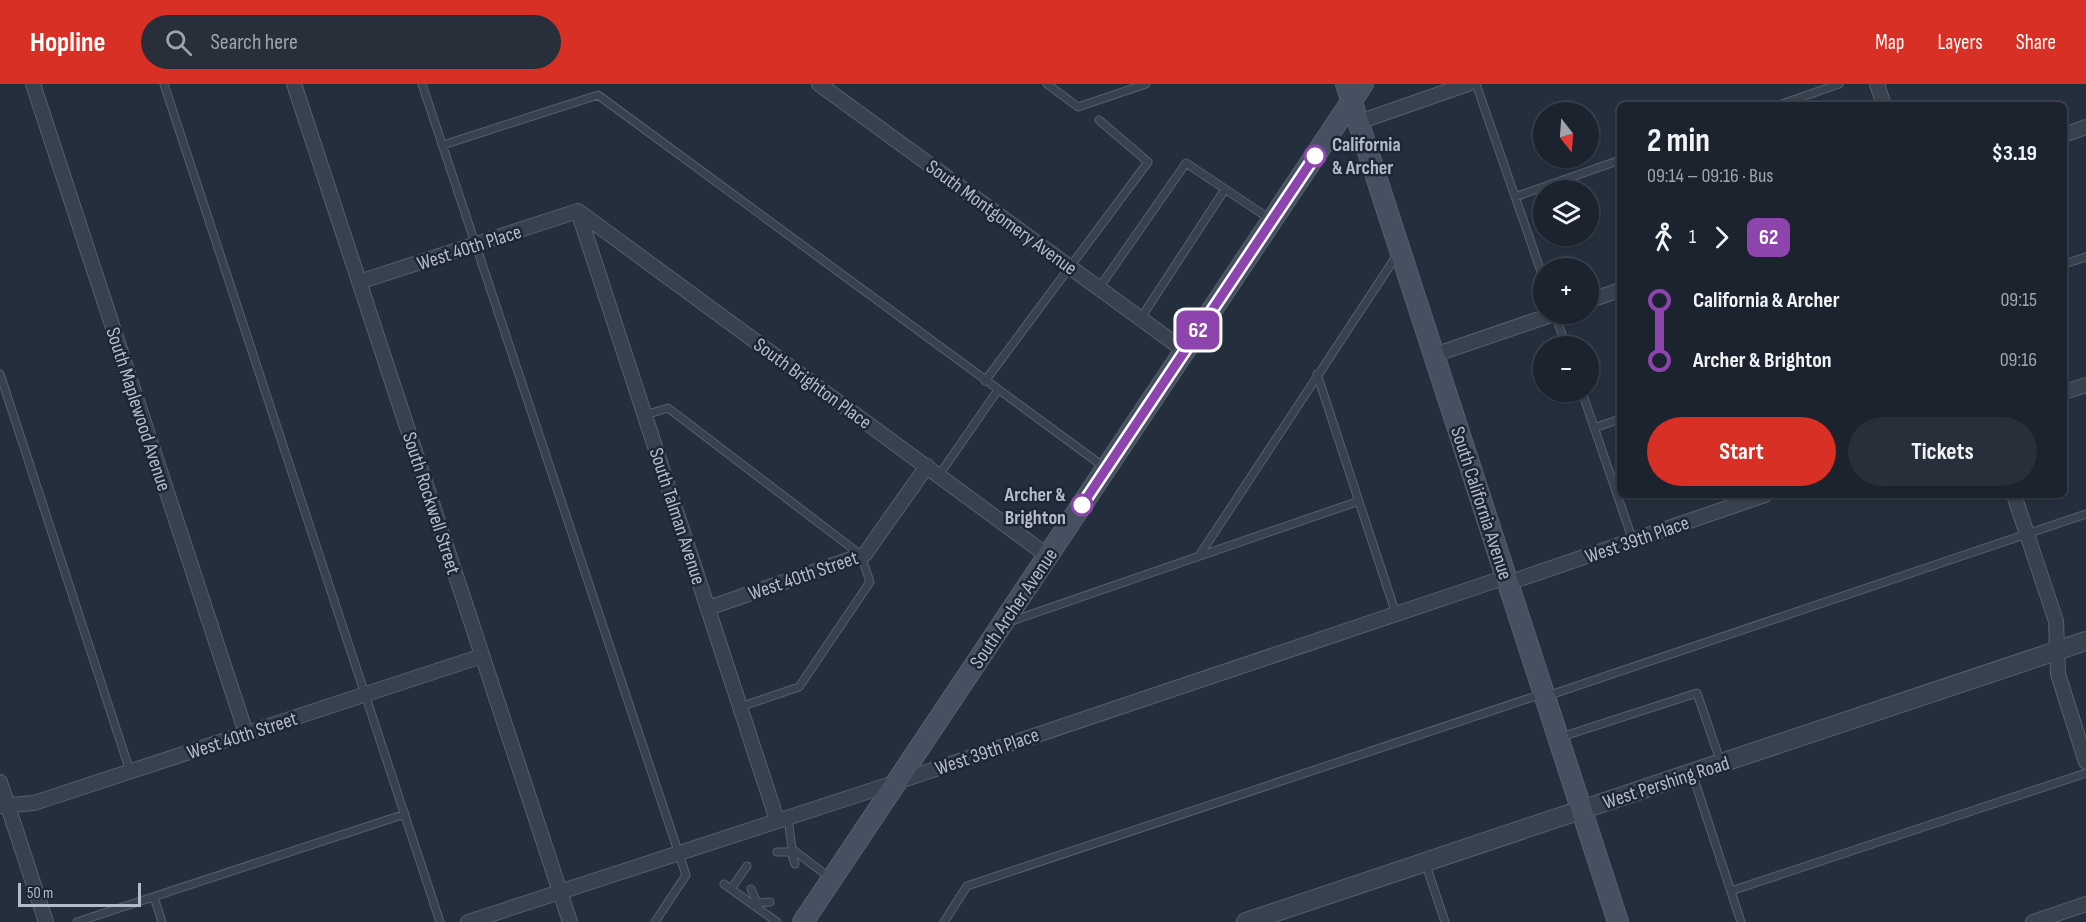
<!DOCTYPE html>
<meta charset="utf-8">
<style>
:root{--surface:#1b232e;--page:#282f3a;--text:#f1f3f6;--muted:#a0a4aa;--line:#39404a;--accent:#d93025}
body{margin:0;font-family:"Sofia Sans Condensed",sans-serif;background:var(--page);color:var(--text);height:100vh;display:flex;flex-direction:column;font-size:22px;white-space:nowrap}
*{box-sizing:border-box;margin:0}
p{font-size:20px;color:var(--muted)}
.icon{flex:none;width:33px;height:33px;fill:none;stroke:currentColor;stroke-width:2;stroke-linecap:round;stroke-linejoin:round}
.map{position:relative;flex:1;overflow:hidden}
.sheet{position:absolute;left:1617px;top:18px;width:450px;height:396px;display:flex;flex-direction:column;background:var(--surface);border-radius:9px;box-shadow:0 2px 4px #0004,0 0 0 2px var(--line)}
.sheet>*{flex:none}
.badge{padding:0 12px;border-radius:9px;font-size:21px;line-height:39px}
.needle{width:39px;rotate:163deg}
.tools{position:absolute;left:1533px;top:18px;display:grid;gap:12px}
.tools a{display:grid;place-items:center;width:66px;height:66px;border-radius:50%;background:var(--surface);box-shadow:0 2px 4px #0004,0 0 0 2px var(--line);font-size:30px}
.scale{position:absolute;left:18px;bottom:15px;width:123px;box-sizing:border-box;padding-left:6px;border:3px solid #b4bcc9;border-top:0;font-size:16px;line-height:21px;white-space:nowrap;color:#b4bcc9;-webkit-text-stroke:4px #1d2633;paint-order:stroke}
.map>.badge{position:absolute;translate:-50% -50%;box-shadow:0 0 0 3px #fff}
.legs{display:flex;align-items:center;gap:9px;height:66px;padding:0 30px;font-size:20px}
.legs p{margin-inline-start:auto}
.headline{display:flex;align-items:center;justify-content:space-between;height:102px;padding:0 30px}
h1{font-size:33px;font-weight:700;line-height:45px}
.action{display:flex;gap:12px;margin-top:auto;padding:12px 30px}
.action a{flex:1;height:69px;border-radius:36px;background:var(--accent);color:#fff;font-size:24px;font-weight:700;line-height:69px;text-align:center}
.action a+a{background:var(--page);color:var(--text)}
ul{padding:0 30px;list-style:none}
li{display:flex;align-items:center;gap:21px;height:60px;font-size:22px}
li i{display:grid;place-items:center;width:9px;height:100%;margin:0 8px;background:currentColor}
li i::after{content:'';width:15px;height:15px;margin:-8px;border:4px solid;border-radius:50%;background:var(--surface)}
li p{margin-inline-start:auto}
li:first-child i{background:linear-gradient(#0000 50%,currentColor 0)}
li:last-child i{background:linear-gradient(currentColor 50%,#0000 0)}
header{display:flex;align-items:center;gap:36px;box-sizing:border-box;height:84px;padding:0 30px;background:var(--accent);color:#fff}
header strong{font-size:28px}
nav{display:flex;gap:33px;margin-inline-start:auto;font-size:21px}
.search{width:420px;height:54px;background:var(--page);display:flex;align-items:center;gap:15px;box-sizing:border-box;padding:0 21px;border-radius:33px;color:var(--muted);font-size:22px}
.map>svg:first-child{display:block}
</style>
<header>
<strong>Hopline</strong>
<div class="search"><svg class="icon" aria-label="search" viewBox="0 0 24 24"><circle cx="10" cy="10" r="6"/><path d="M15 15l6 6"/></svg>Search here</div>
<nav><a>Map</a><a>Layers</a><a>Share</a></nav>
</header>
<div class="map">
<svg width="2086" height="838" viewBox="0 0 2086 838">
<rect width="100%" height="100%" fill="#242f3e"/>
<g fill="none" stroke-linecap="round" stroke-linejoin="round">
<!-- service casing -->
<g stroke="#565f6c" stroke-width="9">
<path id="service" d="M164,0l276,838
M422,0l264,791 -31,47
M1047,0l31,23 68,-23
M1476,0l68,196
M1779,21l60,-21
M443,61l155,-50 506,372
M1515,113l105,-37
M2064,180l22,-7
M1099,204l87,-125 84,56
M1555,230l11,32
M1141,234l84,-129
M0,290l130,397
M1317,290l79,240
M985,297l163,-219 -49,-42
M1582,308l51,149
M645,331l23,-7 193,147 9,27 -71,105 -59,20
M1594,344l26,-9
M939,391l59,-85
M1199,472l198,-301
M1009,538l350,-121
M1547,612l539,-182
M1561,653l136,-44 24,70
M1692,689l49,149
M788,734l4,31 38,29
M777,768h14
M791,768l4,12
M1425,778l20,60
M747,782l-16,23 46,33
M724,800l7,5
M751,805l6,14
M1731,807l355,-118
M154,813l8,25
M757,819l13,-1
M77,838l328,-108
M944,838l23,-36 575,-192"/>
</g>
<!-- minor casing -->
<g stroke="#565f6c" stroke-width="16">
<path id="minor" d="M33,0l213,649
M294,0l276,838
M819,0l366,267
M1877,0l7,21
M1359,38l109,-38
M2064,51l22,-8
M578,127l199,609
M578,127l470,345
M359,198l219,-71
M1588,217l32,-11
M1434,271l120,-41
M2064,308l22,-7
M2014,411l42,126 2,53 28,88
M1508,499l257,-88
M708,524l157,-54 62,-88
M0,698l46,140
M0,722l34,-3 448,-147
M468,838l429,-140 609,-205
M2033,838l53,-18"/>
</g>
<!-- tertiary casing -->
<g stroke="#565f6c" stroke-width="20">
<path id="tertiary" d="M1246,838l840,-281"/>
</g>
<!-- secondary casing -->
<g stroke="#565f6c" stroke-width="22">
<path id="secondary" d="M1346,0l272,838
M803,838l560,-838"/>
</g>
<!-- service -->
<use href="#service" stroke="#38414e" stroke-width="7"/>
<!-- minor -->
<use href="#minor" stroke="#38414e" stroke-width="14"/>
<!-- tertiary -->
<use href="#tertiary" stroke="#38414e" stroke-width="18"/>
<!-- secondary -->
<use href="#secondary" stroke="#465061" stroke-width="20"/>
</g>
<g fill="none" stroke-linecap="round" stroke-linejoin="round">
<!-- line-1 casing -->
<g stroke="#fff" stroke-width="14">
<path id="line-1" d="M1082,421l233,-349"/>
</g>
<!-- line-1 -->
<use href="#line-1" stroke="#8e44ad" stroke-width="9"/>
</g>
<!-- markers -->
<g fill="#fff" stroke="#8e44ad" stroke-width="3">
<circle cx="1315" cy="72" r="10"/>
<circle cx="1082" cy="421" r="10"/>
</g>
<g text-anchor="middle" stroke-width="5" stroke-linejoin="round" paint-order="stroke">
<!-- stop labels -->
<g font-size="20" font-weight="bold" fill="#b4bcc9" stroke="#1d2633" text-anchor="start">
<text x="1332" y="67">California<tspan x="1332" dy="23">&amp; Archer</tspan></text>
<text x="1066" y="417" text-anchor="end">Archer &amp;<tspan x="1066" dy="23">Brighton</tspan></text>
</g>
<!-- street labels -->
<g font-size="20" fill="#b4bcc9" stroke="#1d2633">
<text transform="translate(1002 133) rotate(36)" y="7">South Montgomery Avenue</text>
<text transform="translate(469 163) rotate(-18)" y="7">West 40th Place</text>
<text transform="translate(813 299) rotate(36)" y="7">South Brighton Place</text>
<text transform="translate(139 325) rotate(72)" y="7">South Maplewood Avenue</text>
<text transform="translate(432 419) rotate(72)" y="7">South Rockwell Street</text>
<text transform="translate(1482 419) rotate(72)" y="7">South California Avenue</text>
<text transform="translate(678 432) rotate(72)" y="7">South Talman Avenue</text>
<text transform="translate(1637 455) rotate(-19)" y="7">West 39th Place</text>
<text transform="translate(803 491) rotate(-19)" y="7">West 40th Street</text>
<text transform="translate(1013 524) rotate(-56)" y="7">South Archer Avenue</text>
<text transform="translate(242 651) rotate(-18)" y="7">West 40th Street</text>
<text transform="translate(987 667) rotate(-19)" y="7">West 39th Place</text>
<text transform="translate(1666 698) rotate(-18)" y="7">West Pershing Road</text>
</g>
</g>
</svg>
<div class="tools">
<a><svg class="needle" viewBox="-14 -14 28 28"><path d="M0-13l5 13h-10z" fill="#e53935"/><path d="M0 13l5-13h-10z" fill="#a0a4aa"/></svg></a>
<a><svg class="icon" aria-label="layers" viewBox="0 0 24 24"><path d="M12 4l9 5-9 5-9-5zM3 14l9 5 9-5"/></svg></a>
<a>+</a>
<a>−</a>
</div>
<div class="scale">50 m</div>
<b class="badge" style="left:1198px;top:246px;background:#8e44ad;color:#fff">62</b>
<section class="sheet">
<div class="headline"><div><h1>2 min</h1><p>09:14 – 09:16 · Bus</p></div><b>$3.19</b></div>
<div class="legs"><svg class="icon" aria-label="walk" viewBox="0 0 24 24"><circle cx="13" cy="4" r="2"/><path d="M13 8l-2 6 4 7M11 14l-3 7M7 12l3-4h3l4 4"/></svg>1<svg class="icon" aria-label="forward" viewBox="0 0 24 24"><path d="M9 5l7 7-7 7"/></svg><b class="badge" style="background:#8e44ad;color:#fff">62</b></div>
<ul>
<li><i style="color:#8e44ad"></i><b>California &amp; Archer</b><p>09:15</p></li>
<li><i style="color:#8e44ad"></i><b>Archer &amp; Brighton</b><p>09:16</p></li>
</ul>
<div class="action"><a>Start</a><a>Tickets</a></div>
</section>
</div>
